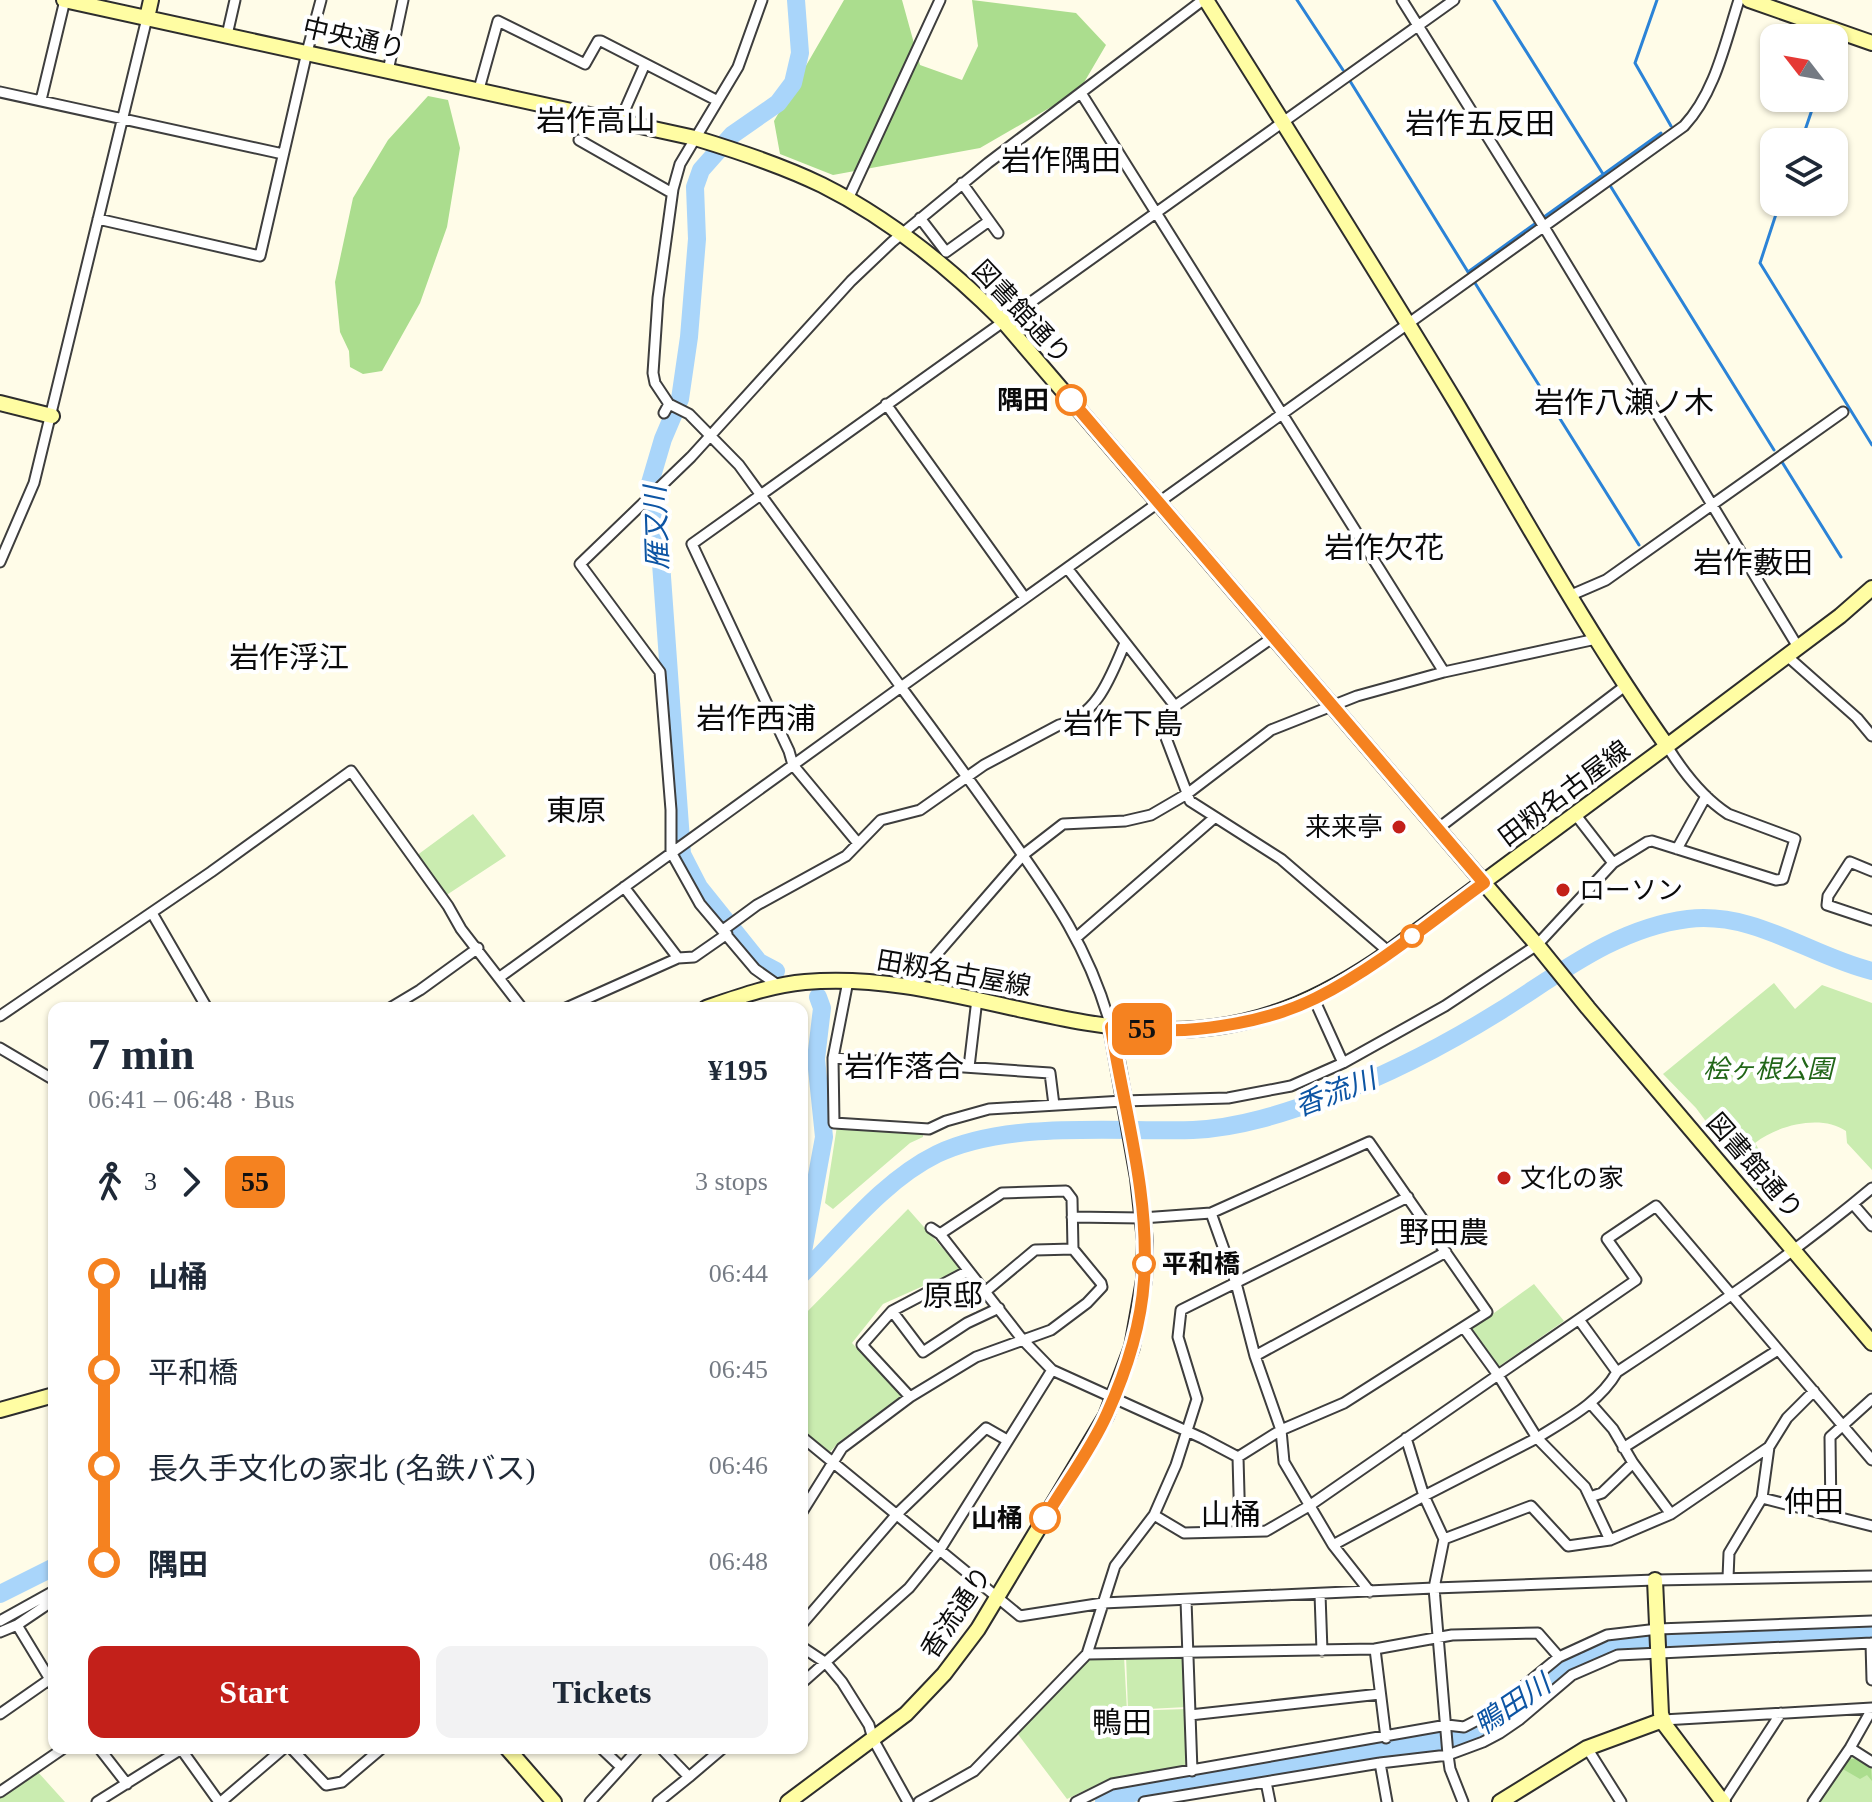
<!DOCTYPE html>
<meta charset="utf-8">
<style>
:root{--surface:#fff;--page:#f2f2f3;--text:#1f2937;--muted:#747a83;--accent:#c3201a}
body{margin:0;font-family:"Times New Roman","Noto Sans JP",serif;background:var(--page);color:var(--text);height:100vh;display:flex;flex-direction:column;font-size:30px;white-space:nowrap}
*{box-sizing:border-box;margin:0}
p{font-size:26px;color:var(--muted)}
.icon{flex:none;width:44px;height:44px;fill:none;stroke:currentColor;stroke-width:2;stroke-linecap:round;stroke-linejoin:round}
.map{position:relative;flex:1;overflow:hidden}
.drawer{position:absolute;left:48px;top:1002px;width:760px;height:752px;display:flex;flex-direction:column;background:var(--surface);border-radius:16px;box-shadow:0 2px 6px #0004}
.drawer>*{flex:none}
.badge{padding:0 16px;border-radius:12px;font-size:28px;line-height:52px}
.needle{width:52px;rotate:301deg}
.controls{position:absolute;left:1760px;top:24px;display:grid;gap:16px}
.controls a{display:grid;place-items:center;width:88px;height:88px;border-radius:16px;background:var(--surface);box-shadow:0 2px 6px #0004;font-size:40px}
.map>.badge{position:absolute;translate:-50% -50%;box-shadow:0 0 0 4px #fff}
.legs{display:flex;align-items:center;gap:12px;height:88px;padding:0 40px;font-size:26px}
.legs p{margin-inline-start:auto}
.headline{display:flex;align-items:center;justify-content:space-between;height:136px;padding:0 40px}
h1{font-size:44px;font-weight:800;line-height:60px}
.button{display:flex;gap:16px;margin-top:auto;padding:16px 40px}
.button a{flex:1;height:92px;border-radius:16px;background:var(--accent);color:#fff;font-size:32px;font-weight:800;line-height:92px;text-align:center}
.button a+a{background:var(--page);color:var(--text)}
ul{padding:0 40px;list-style:none}
li{display:flex;align-items:center;gap:28px;height:96px;font-size:30px}
li i{display:grid;place-items:center;width:12px;height:100%;margin:0 10px;background:currentColor}
li i::after{content:'';width:20px;height:20px;margin:-10px;border:6px solid;border-radius:50%;background:var(--surface)}
li p{margin-inline-start:auto}
li:first-child i{background:linear-gradient(#0000 50%,currentColor 0)}
li:last-child i{background:linear-gradient(currentColor 50%,#0000 0)}
.map>svg:first-child{display:block}
</style>
<div class="map">
<svg width="1872" height="1802" viewBox="0 0 1872 1802">
<rect width="100%" height="100%" fill="#fffce8"/>
<!-- green -->
<path fill="#caecb0" d="M473,814l33,42 -61,40 -29,-40z
M1774,983l21,26 27,-24 50,18v167l-25,-27 -1,-12c-25,-17 -68,-6 -91,12l13,22 -7,11 5,6 -9,9 -61,-83 -33,-34z
M837,1126l86,7v4l-13,6 -77,66 -8,-6z
M908,1209l53,60 -78,35 -31,39 50,53 -63,46 -9,10 -28,-22v-113z
M1534,1284l30,37 -66,46 -26,-38z
M1088,1656h36l3,55 60,-2 -2,58 -76,12 -42,20 -50,-66z
M1126,1656l58,1 3,50 -59,3z
M1854,1754l18,12v36h-53l31,-47z
M37,1771l28,31h-65v-4z"/>
<!-- forest -->
<path fill="#abdd8e" d="M844,0h58l18,65 42,15 16,-34 -6,-46 104,13 30,32 -27,46 -99,57 -147,27 -53,-21 -6,-33z
M428,96l20,4 12,48 -13,79 -27,76 -38,68 -19,3 -13,-7 -1,-16 -9,-19 -5,-50 18,-84 35,-58z
M1848,1759h7l16,8 1,14 -5,-6 -7,4 -19,-11z"/>
<g fill="none" stroke-linecap="round" stroke-linejoin="round">
<!-- stream -->
<path stroke="#2b83d7" stroke-width="3" d="M1297,0l46,70
M1494,0l109,174
M1657,0l-22,63 36,63
M1834,47l3,-8
M1350,81l118,191
M1801,142l15,-44
M1611,187l163,263
M1780,202l-20,61 112,182
M1544,217l117,-84
M1468,272l68,-49
M1475,283l164,262
M1782,462l59,95"/>
<!-- river -->
<path stroke="#a9d5fa" stroke-width="18" d="M776,971l-17,-9 -60,-75 -17,-33 -21,-291 -11,-80 13,-44 17,-40 9,-62 8,-98 -2,-52 6,-17 31,-35 46,-32 15,-20 7,-30 -4,-53
M802,1257l22,-120 -8,-78 6,-51 -4,-11
M802,1274c41,-41 82,-94 135,-120 71,-34 179,-22 256,-24 46,-2 92,-17 135,-33 60,-22 117,-52 172,-86 59,-37 116,-83 188,-92 67,-8 122,37 184,52
M0,1594l54,-27
M1104,1802l12,-5 43,-10 299,-49 32,-13 40,-27 46,-39 28,-12 45,-7 223,-7"/>
<!-- street casing -->
<g stroke="#3e3e3e" stroke-width="13">
<path id="street" d="M1402,0l142,227 254,420
M227,35l8,-35
M388,71l15,-71
M479,89l19,-68 87,43 13,-23h3l115,59
M0,92l283,62
M1081,93l363,579
M41,100l24,-100
M619,123l26,-59
M579,140l93,53
M962,183l36,50
M848,199l92,-199
M920,218l26,34 43,-31
M98,219l162,37 47,-204 14,-52
M886,404l139,194
M664,413l5,-9 -14,-21 -2,-10 5,-75 15,-109 7,-25 58,-97 24,-67
M0,562l34,-79 113,-465
M1067,568l108,138 -7,5 -5,19 27,71 91,58 108,93
M1569,596l37,-16 237,-168
M1787,656l70,62 15,18
M1175,706l97,-68
M1575,814l38,49
M1436,830l189,-144
M857,842l-64,-77 -4,-14 -97,-207 762,-544
M1677,849l29,-53
M1872,871l-22,-9 -22,34 -1,9 45,15
M624,887l54,71
M152,913l55,95
M723,930l34,-25 89,-49 35,-36 39,-10 64,-45 75,-40c39,-9 52,-50 66,-82
M1077,937l137,-119
M500,977l401,-290 -162,-222 -50,-51 -20,-10
M848,981l-15,77 1,65 95,6 17,-8 43,-12 134,-8 105,-3 63,-12 52,-23 102,-57 92,-61 76,-82 34,-21 5,-1 124,39 7,-1 12,-40 -67,-25c-26,-17 -45,-42 -61,-68
M910,985l113,-130 40,-31 62,-3 26,-6 36,-21 84,-64 86,-34 87,-24 152,-33
M779,986l-24,-17 -55,-65 -29,-52v-42l-11,-138 -80,-108 111,-107 160,-176 41,-39 96,-79 215,-163
M1314,999l29,64
M390,1008l30,-18 58,-42
M566,1008l112,-50 16,-1 33,-23
M0,1016l211,-144 140,-101 97,135 13,23 61,79
M1111,1027c-22,-80 -59,-131 -106,-197 -34,-48 -69,-96 -104,-143l783,-561c31,-33 41,-83 55,-126
M0,1048l54,32
M833,1058l217,15 4,32
M969,1067l8,-68
M1853,1204l19,22
M1211,1213l25,70 19,73 26,74 3,32 49,83 91,-49 20,43 -10,49 221,-8 217,-4
M931,1228l9,6 82,105 30,31 150,68 36,19 43,-27 63,-27 143,-91 -118,-170 -158,71 -69,5 -70,-1
M986,1291l49,-41 38,-1
M892,1311l31,41 44,-29 32,-15
M1580,1321l37,51
M1464,1328l34,47 138,-95 -29,-41 49,-33 216,254
M1255,1356l191,-104
M910,1397l-48,-52 30,-34 76,-40
M1591,1404l22,25 20,34 38,51
M802,1437l218,179 83,-13 331,-15 14,167 35,-13 17,-9 19,-13 53,-45 46,-20 254,-12
M1623,1448l155,-98
M1238,1457l2,74
M1590,1497l12,-4 31,-30
M1762,1498l110,28
M802,1512l40,-64 68,-51 66,-40 75,-27 36,-27 15,-16 -1,-4 -28,-34 -1,-50 -6,-8 -64,2 -62,41
M1154,1515l30,18 82,-2 43,-25 189,-131 39,63 -113,58 -18,-58
M1831,1516l-1,-79 42,-38
M1444,1539l87,-33 37,40 42,-6 61,-26 98,-67 18,-29 27,-27
M1610,1540l-25,-53 -48,-49c30,-19 62,-35 80,-66 88,-58 174,-116 255,-184
M1333,1545l37,47
M1728,1578l1,-25 33,-55 7,-51
M1320,1594l2,57
M1186,1600l6,171
M0,1621l54,-30
M802,1624l95,-110 89,-86 21,12
M17,1625l37,61
M0,1632l17,-7 37,-25
M1871,1643l1,37
M802,1647l24,16 16,19 27,43 4,14 35,63
M1375,1649l77,-14 86,-2 21,24
M1087,1654l288,-5 11,89
M802,1683l107,-95 30,-37 113,-181
M0,1714l53,-37
M1190,1715l190,-21
M1663,1720l209,-12
M99,1748l28,36
M291,1748l35,37 16,-3 40,-34
M601,1748l20,19
M661,1748l28,29 34,-29
M1587,1748l34,54
M1850,1748l22,14
M181,1749l38,53
M1380,1763l7,39
M1266,1782l4,20
M0,1792l64,-44
M97,1802l86,-54
M221,1802l63,-54
M590,1802l49,-54
M658,1802l31,-25
M919,1802l55,-31 113,-117 28,-88 39,-51 22,-50 21,-66 -19,-62 3,-27 227,-113
M1076,1802l36,-18 335,-59 17,2 27,-14 68,-56 48,-22 51,-6 214,-8
M1144,1802l236,-39 68,-8 2,14 13,33
M1723,1802l58,-89
M1813,1802l37,-54 22,-39"/>
</g>
<!-- secondary casing -->
<g stroke="#2d2d2d" stroke-width="18">
<path id="secondary" d="M64,0l631,138c43,13 86,27 127,47 68,34 127,82 181,136l534,624 51,63 284,335
M1206,0c85,135 170,270 252,406 68,115 132,231 209,340
M1749,0l123,43
M147,18l4,-18
M0,403l52,13
M706,1008c32,-11 65,-23 99,-26 125,-11 242,49 365,48 85,0 152,-31 219,-78l278,-206 173,-130 32,-28
M0,1410l54,-15
M1655,1580l6,134 4,11 58,77
M507,1748l47,54
M788,1802l118,-88 38,-40 34,-45 128,-213 26,-69 12,-67 1,-39 -7,-63 -27,-151
M1500,1802l87,-54 76,-28"/>
</g>
<!-- street -->
<use href="#street" stroke="#fff" stroke-width="9"/>
<!-- secondary -->
<use href="#secondary" stroke="#fffda3" stroke-width="14"/>
</g>
<g fill="none" stroke-linecap="round" stroke-linejoin="round">
<!-- line-1 casing -->
<g stroke="#fff" stroke-width="18">
<path id="line-1" d="M1045,1518c20,-34 46,-68 62,-104 19,-42 34,-88 37,-134 6,-85 -20,-170 -33,-253 29,2 58,5 86,2 40,-4 83,-13 119,-31 60,-30 113,-75 168,-115l-413,-483"/>
</g>
<!-- line-1 -->
<use href="#line-1" stroke="#f58220" stroke-width="12"/>
</g>
<!-- markers -->
<g fill="#fff" stroke="#f58220" stroke-width="4">
<circle cx="1071" cy="400" r="14"/>
<circle cx="1412" cy="936" r="10"/>
<circle cx="1144" cy="1264" r="10"/>
<circle cx="1045" cy="1518" r="14"/>
</g>
<g fill="#c3201a" stroke="#fff" stroke-width="3">
<circle cx="1399" cy="827" r="8"/>
<circle cx="1563" cy="890" r="8"/>
<circle cx="1504" cy="1178" r="8"/>
</g>
<g text-anchor="middle" stroke-width="8" stroke-linejoin="round" paint-order="stroke">
<!-- street labels -->
<g font-size="26" fill="#0b0b0b" stroke="#fff">
<text transform="translate(354 38) rotate(13)" y="9">中央通り</text>
<text transform="translate(1022 312) rotate(47)" y="9">図書館通り</text>
<text transform="translate(1564 793) rotate(-37)" y="9">田籾名古屋線</text>
<text transform="translate(954 973) rotate(10)" y="9">田籾名古屋線</text>
<text transform="translate(1755 1166) rotate(49)" y="9">図書館通り</text>
<text transform="translate(956 1612) rotate(-56)" y="9">香流通り</text>
</g>
<!-- stop labels -->
<g font-size="26" font-weight="bold" fill="#0b0b0b" stroke="#fff" text-anchor="end">
<text x="1049" y="409">隅田</text>
<text x="1162" y="1273" text-anchor="start">平和橋</text>
<text x="1023" y="1527">山桶</text>
</g>
<!-- poi labels -->
<g font-size="26" fill="#0b0b0b" stroke="#fff" text-anchor="start">
<text x="1383" y="836" text-anchor="end">来来亭</text>
<text x="1579" y="899">ローソン</text>
<text x="1520" y="1187">文化の家</text>
</g>
<!-- park labels -->
<g font-size="26" font-style="italic" fill="#216618" stroke="#fff">
<text x="1768" y="1078">桧ヶ根公園</text>
</g>
<!-- water labels -->
<g font-size="28" font-style="italic" fill="#0d55a4" stroke="#fff">
<text transform="translate(656 528) rotate(-92)" y="10">雁又川</text>
<text transform="translate(1335 1092) rotate(-21)" y="10">香流川</text>
<text transform="translate(1512 1704) rotate(-34)" y="10">鴨田川</text>
</g>
<!-- quarter labels -->
<g font-size="30" fill="#0b0b0b" stroke="#fff">
<text x="596" y="131">岩作高山</text>
<text x="1480" y="134">岩作五反田</text>
<text x="1061" y="171">岩作隅田</text>
<text x="1624" y="413">岩作八瀬ノ木</text>
<text x="1384" y="558">岩作欠花</text>
<text x="1753" y="573">岩作藪田</text>
<text x="289" y="668">岩作浮江</text>
<text x="756" y="729">岩作西浦</text>
<text x="1123" y="734">岩作下島</text>
<text x="576" y="821">東原</text>
<text x="904" y="1077">岩作落合</text>
<text x="1444" y="1243">野田農</text>
<text x="953" y="1306">原邸</text>
<text x="1814" y="1512">仲田</text>
<text x="1231" y="1525">山桶</text>
<text x="1122" y="1733">鴨田</text>
</g>
</g>
</svg>
<div class="controls">
<a><svg class="needle" viewBox="-14 -14 28 28"><path d="M0-13l5 13h-10z" fill="#e53935"/><path d="M0 13l5-13h-10z" fill="#747a83"/></svg></a>
<a><svg class="icon" aria-label="layers" viewBox="0 0 24 24"><path d="M12 4l9 5-9 5-9-5zM3 14l9 5 9-5"/></svg></a>
</div>
<b class="badge" style="left:1142px;top:1029px;background:#f58220;color:#111">55</b>
<section class="drawer">
<div class="headline"><div><h1>7 min</h1><p>06:41 – 06:48 · Bus</p></div><b>¥195</b></div>
<div class="legs"><svg class="icon" aria-label="walk" viewBox="0 0 24 24"><circle cx="13" cy="4" r="2"/><path d="M13 8l-2 6 4 7M11 14l-3 7M7 12l3-4h3l4 4"/></svg>3<svg class="icon" aria-label="forward" viewBox="0 0 24 24"><path d="M9 5l7 7-7 7"/></svg><b class="badge" style="background:#f58220;color:#111">55</b><p>3 stops</p></div>
<ul>
<li><i style="color:#f58220"></i><b>山桶</b><p>06:44</p></li>
<li><i style="color:#f58220"></i><span>平和橋</span><p>06:45</p></li>
<li><i style="color:#f58220"></i><span>長久手文化の家北 (名鉄バス)</span><p>06:46</p></li>
<li><i style="color:#f58220"></i><b>隅田</b><p>06:48</p></li>
</ul>
<div class="button"><a>Start</a><a>Tickets</a></div>
</section>
</div>
